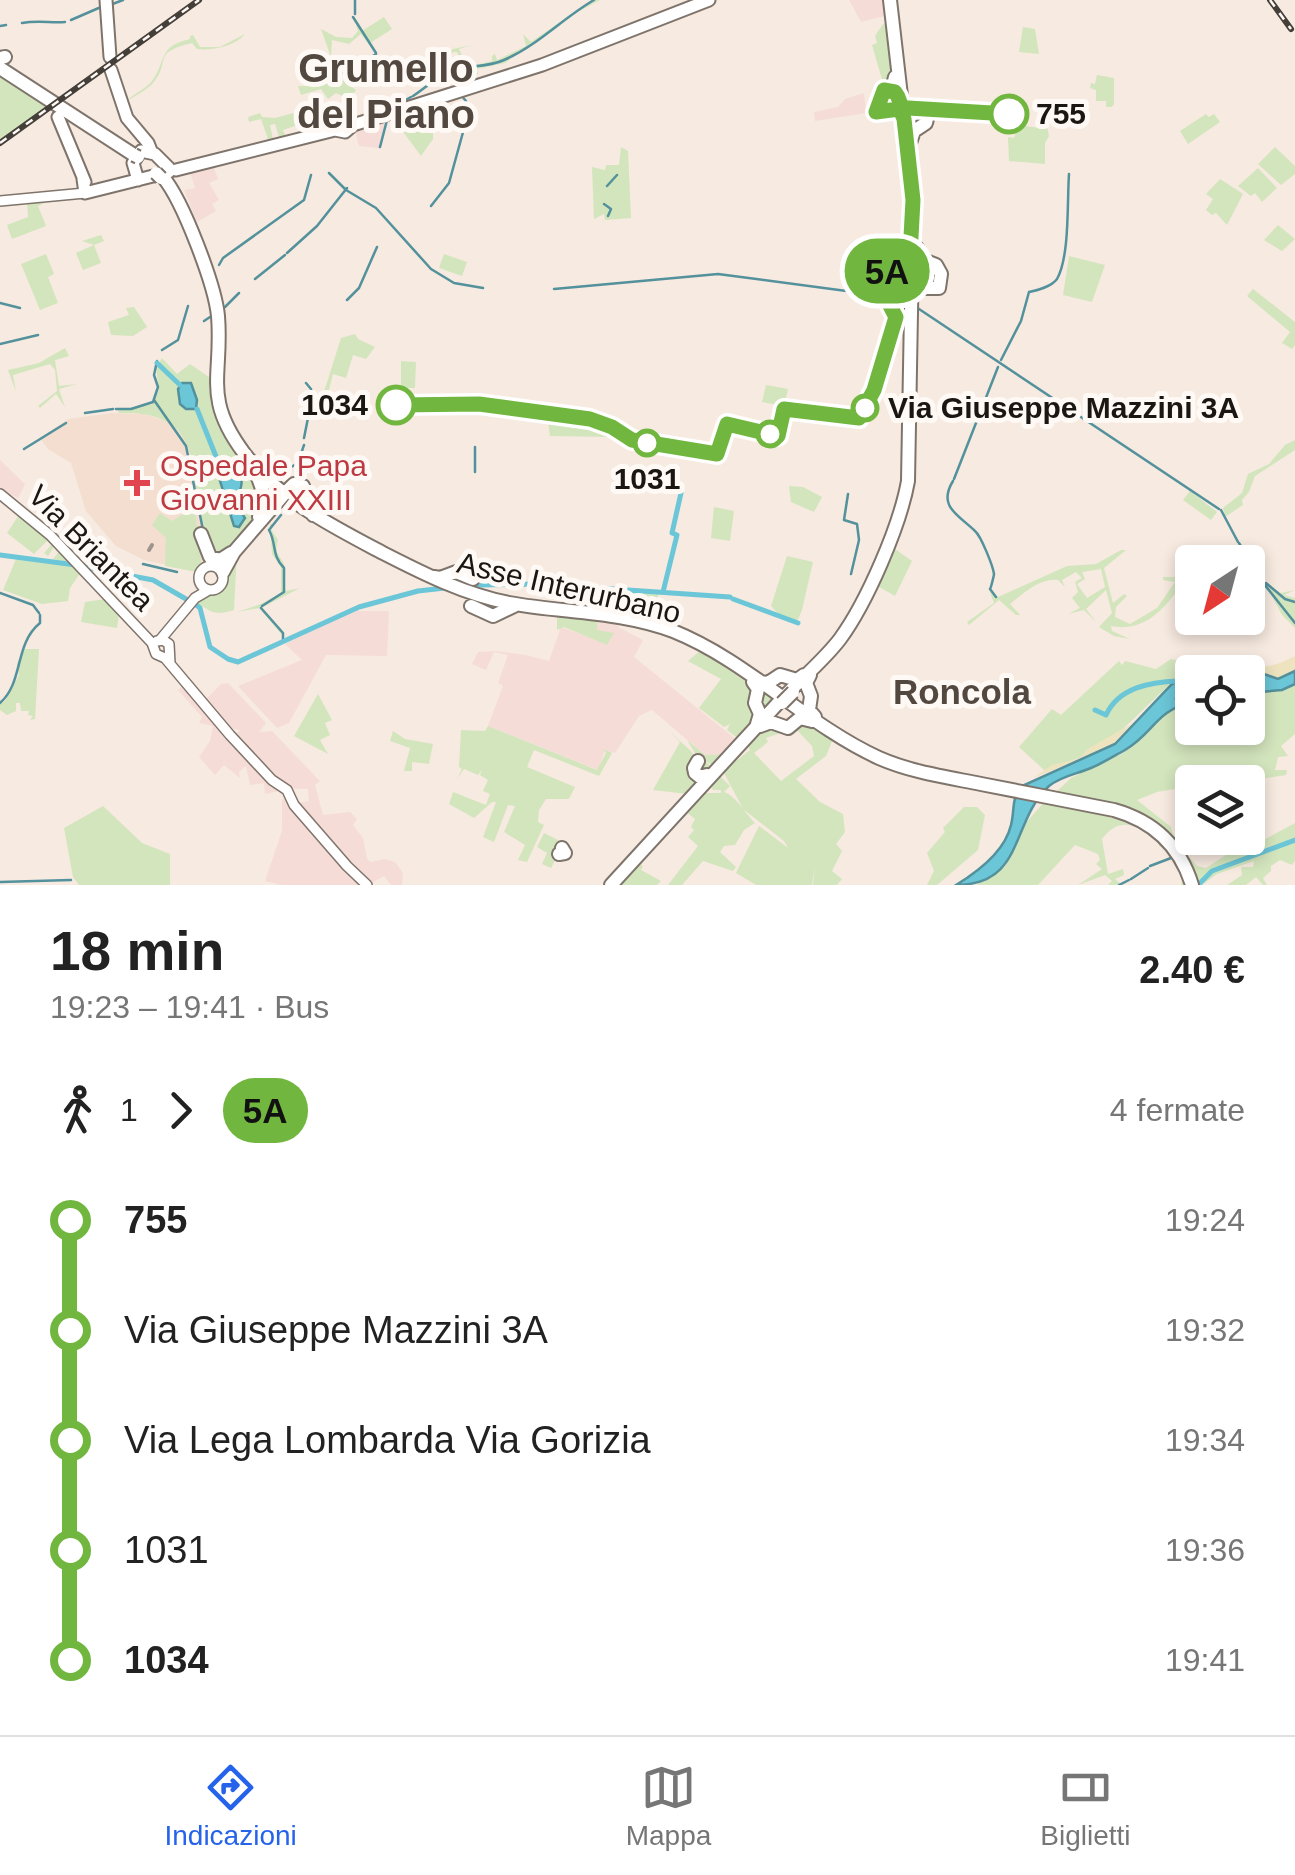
<!DOCTYPE html>
<html lang="it">
<meta charset="utf-8">
<style>
:root{--surface:#fff;--page:#f2f2f2;--text:#222;--muted:#767676;--line:#e0e0e0;--accent:#2563eb}
body{margin:0;font-family:Arial,sans-serif;background:var(--page);color:var(--text);height:100vh;display:flex;flex-direction:column;font-size:38px;white-space:nowrap}
*{box-sizing:border-box;margin:0}
p{font-size:32px;color:var(--muted)}
.icon{flex:none;width:55px;height:55px;fill:none;stroke:currentColor;stroke-width:2;stroke-linecap:round;stroke-linejoin:round}
.map{position:relative;height:885px;overflow:hidden}
.side{display:flex;flex-direction:column;background:var(--surface);flex:1}
.side>*{flex:none}
.badge{padding:0 20px;border-radius:32px;font-size:35px;line-height:65px}
.needle{width:65px;rotate:216deg}
.buttons{position:absolute;left:1175px;top:545px;display:grid;gap:20px}
.buttons a{display:grid;place-items:center;width:90px;height:90px;border-radius:10px;background:var(--surface);box-shadow:0 5px 15px #0003;font-size:50px}
.map>.badge{position:absolute;translate:-50% -50%;box-shadow:0 0 0 5px #fff}
.legs{display:flex;align-items:center;gap:15px;height:110px;padding:0 50px;font-size:32px}
.legs p{margin-inline-start:auto}
.headline{display:flex;align-items:center;justify-content:space-between;height:170px;padding:0 50px}
h1{font-size:55px;font-weight:700;line-height:75px}
ul{padding:0 50px;list-style:none}
li{display:flex;align-items:center;gap:35px;height:110px;font-size:38px}
li i{display:grid;place-items:center;width:15px;height:100%;margin:0 12px;background:currentColor}
li i::after{content:'';width:25px;height:25px;margin:-12px;border:8px solid;border-radius:50%;background:var(--surface)}
li p{margin-inline-start:auto}
li:first-child i{background:linear-gradient(#0000 50%,currentColor 0)}
li:last-child i{background:linear-gradient(currentColor 50%,#0000 0)}
.tab-bar{display:flex;justify-content:space-around;align-items:center;height:140px;border-top:2px solid var(--line);background:var(--surface);font-size:28px;color:var(--muted)}
.tab-bar a{display:grid;justify-items:center;gap:5px}
.tab-bar .active{color:var(--accent)}
.map>svg:first-child{display:block}
</style>
<div class="map">
<svg width="1295" height="885" viewBox="0 0 1295 885">
<rect width="100%" height="100%" fill="#f7eae0"/>
<!-- commercial -->
<path fill="#f6dcd6" d="M849,0h36l-1,16 -23,6z
M864,93l2,20 -51,8 -1,-9 24,-5 7,-8z
M386,120l-7,28 -20,-2 -5,-19z
M213,165l5,14 -9,4 10,17 -7,4 4,7 -19,11 -13,-32 11,-2 -6,-19z
M0,460l25,24 -7,14 -18,-9z
M359,608v3h30l-2,45 -61,-1 -37,68 -12,5 -39,-42 64,-26 -17,-16z
M598,617l22,3 -2,7 25,13 -9,17 104,84 -12,13 -21,1 -53,-45 -13,6 -24,37 -10,-3 -7,20 -110,-44 15,-40 -5,-3 10,-28 -14,-3 -8,18 -14,-6 6,-12 17,-1 31,4 23,6 12,-34 46,17 -10,-14z
M228,683l38,40 -7,9 13,-1 48,50 -5,4 8,30 27,-3 7,7 -4,6 10,13 4,21 3,3 15,-3 10,3 8,11 -1,12h-11l-7,-9 -16,9 -13,-19 -36,-35 46,54h-83l-17,-4 17,-50v-31l2,-2 9,6 16,-3 -1,-12 -30,-1 1,3 -14,3 -1,-11 -14,2 -4,-19 -7,6 1,6 -16,-13 -9,10 -16,-18 11,-16 3,-15 -14,-3 3,-6 -24,-27 6,-5 33,38 -3,4h6l17,11 -1,-4 4,-4 -12,-2 -25,-26 18,-18z"/>
<!-- medical -->
<path fill="#f3ded0" d="M112,413l31,1 27,8 16,19 7,17 13,84 -4,9 3,16 -5,5 -56,-12 -28,-14 -30,-35 -15,-48 -23,-14 -8,-11 28,-19z"/>
<!-- green -->
<path fill="#d3e5bd" fill-rule="evenodd" d="M592,0h8l-26,14 -69,49 -28,6 1,5 -10,2 -3,-2 -1,11h-3l3,-13c-17,0 -33,14 -48,22l28,-23 19,-5 -6,-14h-3l-22,12 21,-15 19,-4 -13,4 8,18 25,-6v-5l3,-2 2,6 29,-14 -3,-12 8,8z
M353,16l9,15 22,-14 8,12 -22,14 5,9 -14,-18 -12,10 -17,-4 -1,17 -10,-28 15,8 16,1 6,-7z
M883,24l6,3 5,53 -17,9 6,-6 -11,-38 5,-2 -2,-7z
M1023,27l12,2 4,25 -20,-2z
M245,34c-9,11 -29,17 -48,15l-5,-6c-42,10 -20,18 -39,40 -6,7 -21,15 -28,19 8,-8 21,-13 27,-21 15,-21 6,-35 38,-42v-3l3,-1 7,12h20z
M0,73l49,32 -49,35z
M1097,75l17,3v27l-3,2h-5v-6h-10v-11l-6,-2 1,-5 4,1z
M337,76l19,14 -7,9 -13,-6 -8,6 -7,-10 -20,6 -3,-9h19z
M305,110l2,8 -3,5 -21,7 2,5 -6,2 -4,-13 -5,1 3,14 6,1 -10,2 -8,-23 -12,3 -1,-5 12,-4 2,4 13,1z
M1206,114l3,3 5,-3 6,8 -32,22 -8,-13z
M399,120l3,3 15,-2 4,8 12,-6v16l-12,17 -17,-23z
M1042,121l4,1 3,14 -4,7v21l-36,-3 -1,-24 6,1 4,-13 22,3z
M621,147l7,4 3,67 -26,2 -1,-6 -10,5 -2,-52 13,3 1,-5h13z
M1275,147l20,19v8l-14,11 -23,-21z
M1258,168l19,20 -15,14 -7,-9 -4,3 -13,-10z
M1220,179l23,15 -16,31 -11,-12 -4,2 -6,-5 7,-11 -7,-5z
M44,199l2,3 -8,4 8,20 -34,13 -5,-14 21,-8 -1,-16z
M1278,225l17,14 -13,12 -18,-11z
M101,235l3,6 -10,4 7,18 -18,7 -7,-17 18,-8 -12,-4z
M46,254l8,20 -6,3 10,26 -18,7 -19,-46z
M444,254l23,8 -5,14 -23,-8z
M1069,256l36,9 -13,37 -29,-7z
M1253,289l42,33v23l-3,4 -10,-6 8,-11 -43,-36z
M134,307l13,20 -14,9 -22,-1 -3,-13 21,-7 -3,-7z
M355,334l3,5 17,8 -9,12 -13,-4 -7,23 -13,-4 -5,20 -5,1 18,-57z
M65,348l4,8 -14,4 4,26 18,-2 -18,5 6,18 -9,-13 -16,14 -2,-2 19,-15 -2,-21 -5,-6 -37,11 3,17 -8,-22 31,-7z
M162,358l15,16 13,-10 19,13c3,60 41,73 54,123l-13,28 -30,30c-46,-50 8,-149 -101,-145l-1,-3 34,-6 7,-14 -3,-22z
M401,361l15,1 -1,26h-14z
M766,385l22,4 -4,17 -22,-4z
M558,417l14,1v7l19,2 1,-6 16,8 3,8 -61,-1 -2,-14 9,1z
M1295,440v10l-40,26 -6,16 -7,8 1,5 -18,12 -2,-9 19,-15 6,-19 21,-10 16,-19z
M789,486l14,1 19,10 -8,15 -23,-10z
M1190,491l27,21 -6,8 -28,-20z
M714,507l20,4 -4,30 -19,-3z
M191,509l4,2 7,57 -5,4 -32,-6 1,-28 -14,-13 8,-12 12,8z
M21,512l53,51 -21,-4 5,-6 -4,-6 -6,9 -4,-3 7,-8 -4,-4 -13,13 -27,-21z
M270,524h3l-2,5 7,11c-5,17 4,14 7,28 2,10 -5,12 1,23l14,-3 -39,20 20,21 1,6 -23,-27 -22,4 24,-8 20,-11v-26l-9,-13z
M892,547l20,14 -17,35 -21,-12z
M1121,550h5l-22,18 9,35 11,-9 3,2 -11,11 -1,10 15,7 27,-16 18,-26 -12,-2v-3h18l11,-4c-22,25 -40,61 -81,53l1,5 18,8 -16,-3 -15,-9 13,-14 -6,-23 -20,19 10,13 -12,-12 -16,4 12,-6 -8,-10 6,-6 -3,-10 7,-4 -6,-6 -14,8 3,7 -7,-7c-18,-2 -33,12 -48,24l10,11h-4l-17,-15 -30,25 -2,-3 27,-19 -4,-11 8,5 69,-31 29,-2zM1101,569l4,18 -18,11 -10,-14 8,-5 -3,-7z
M237,551l-3,59c-23,7 -23,0 -41,-9l26,-15z
M787,556l26,6 -11,48 -6,14 -13,-5 -12,-13z
M16,559l61,8 4,5 -11,16 -2,13 -26,3 -39,-14z
M1266,585l15,8 14,-3 -11,5 11,3v30l-13,-13z
M558,587l101,5 -5,21 48,25 -117,-29v-8l-28,-4z
M105,599l14,14 -2,15 -36,-6 4,-20z
M557,612l41,7 -1,11 17,3 -7,12 -43,-18 -7,3z
M25,649h14l-4,70 -5,1 3,-4 -5,-1 1,-4h-8l-1,-8h-4v8l-9,4 -7,-5v-6l5,-3 14,-26 -2,-12z
M701,650l60,42 -1,2h9l9,6 -38,40 -13,-10 3,-6 -6,3 -25,-19 22,-29 -33,-18z
M1171,659l13,3 4,11 -16,9 -49,47 -36,21 -5,7 -38,13 -25,-23 33,-38 9,6 58,-54 3,4 3,-4 31,8z
M1295,684v50l-14,12 7,10 -10,1 -3,13h12l-1,5 -45,7 -9,-3 -9,3h-31v4l-35,6 -20,8 34,27 4,15 -24,-18 -97,-30 17,-16 52,-25 42,-42 27,-8v25h56v-33c16,-3 31,-4 47,-11z
M318,694l14,26 -7,3 5,12 -10,5 8,14 -34,-18z
M801,719l32,20 -7,17 -30,23 24,23 23,12 2,18 -9,12 6,7 -10,20 10,8 -5,6h-24l2,-19 -3,19h-56l-20,-12 23,-47 29,22 -4,-7 -41,-32 -20,-38 27,-21 -2,-4 -15,11 32,-33 14,5zM795,728l17,18 2,10 -33,25 -27,-28 14,-11 -2,-4z
M488,726l109,44 9,-17 -3,-4 9,4 -13,23 -65,-26 -7,17 48,20 -6,12h-23l-7,11 -1,12 6,3 -17,37 -9,-2 7,-15 -21,-13 11,-26 -7,-1 -14,37 -11,-5 13,-35h-4l-18,16 -25,-14 4,-12 33,13 4,-11 -7,-3 5,-11 -8,-5 2,-5 -4,5 -14,-6 -7,10 5,-10 -3,-2 2,-37 24,1z
M393,731l12,8 28,5 -4,20 -17,-2v9h-8l6,-23 -20,-7z
M670,732l22,20 2,11 8,-5 -7,-5 -8,-13 18,15 21,-1 -11,13 -10,-7 8,9 -26,25 -34,-4 27,-48z
M717,773l13,13 -6,6c12,4 22,22 31,31l-11,7 -9,15 -11,1 -4,6 16,15 -3,4 -30,-10 -21,24h-14l30,-39 -10,-9 6,-7 -3,-3 4,-8 -10,-8 17,-18h19v-3h-8l-3,-6z
M1046,800c63,14 118,15 142,85h-7c6,-13 -8,-34 -22,-39l-1,-6c-21,-16 -39,-24 -56,-1l6,35 15,-5 1,6 -9,4 7,6h-14l4,-4 -7,-6 -27,10 24,-16 -6,-5 4,-4 -2,-6 -23,-9 -37,40h-61l28,-18 19,-42z
M103,806l39,37 28,11v31h-91l-6,-8 -9,-49z
M964,807h13l8,8 -7,35 -41,35h-10l7,-14 -7,-18 18,-21 -2,-4z
M1295,823v38l-3,4 -12,-5 -9,6v5l-8,7 4,7h-4l-7,-8 -10,8h-19l15,-10 -1,-8h12l1,-6 -37,13 -15,11h-9l-11,-29 5,-2 10,12 9,2 23,-15 18,-4z
M544,833l20,10 -13,25 -9,-4 5,-11 -10,-6z
M638,863l5,3 -2,4 20,11 -4,4h-35l-3,-3z"/>
<!-- sand -->
<path fill="#ede3be" d="M1295,656v15l-17,8 -36,-13c20,3 35,0 53,-10z
M1132,724l-22,23 -77,31 19,-13 26,-6 11,-11z"/>
<!-- water -->
<path fill="#6bc6d7" stroke="#53919c" stroke-width="2.5" d="M182,383h9l6,17 -1,9h-10l-6,-5 -2,-15z
M217,459c23,17 32,15 18,44l10,15 -6,9 -5,-1 -18,-58z
M1220,664l19,1 39,14 17,-8v13l-13,6 -34,3v-21h-56v9l-13,10 -3,7 16,-4v8c-37,9 -38,31 -67,48 -11,6 -22,13 -34,18 -14,6 -30,8 -42,18 -39,36 -24,99 -93,99 23,-14 49,-34 55,-60 4,-16 0,-27 11,-39l93,-42 56,-59 25,-15z"/>
<g fill="none" stroke-linecap="round" stroke-linejoin="round">
<!-- stream -->
<path stroke="#53919c" stroke-width="2.5" d="M355,0v14
M110,5l13,-5
M353,17l23,36
M71,20l30,-13
M22,23c16,-3 28,0 43,-1
M0,26l6,-1
M359,65l17,-11
M323,83l32,-16
M460,94l6,7 -8,9 11,2 -3,9
M413,96c8,-5 31,-24 38,-26 17,-5 36,-2 53,-10 33,-14 59,-42 90,-60
M400,103l11,-6
M380,147l7,-27
M329,173l17,17 30,18 55,61 23,14 29,5
M607,186l10,-11
M604,204l7,5 -3,7
M431,206l18,-23 16,-58
M287,253l30,-27 30,-38
M219,265l4,-7 81,-58 7,-25
M255,279l30,-24
M554,289l164,-15 181,24
M347,300l12,-12 18,-41
M0,303l20,5
M225,307l14,-14
M916,307l303,202
M204,321l6,-4
M0,344l38,-9
M162,350l16,-10 10,-34
M1001,360l20,-39 8,-29c9,-2 22,-5 28,-13 13,-23 10,-78 12,-105
M306,383l5,6 1,12
M154,400l32,46 17,84
M116,409h15l22,-7 5,-15 -4,-12 3,-14
M85,413l28,-4
M304,438l7,-35
M475,447v25
M24,449l42,-26
M954,479l44,-112
M953,481c-16,26 6,34 22,50 6,5 18,35 19,43 0,1 -3,14 -4,15l6,8
M279,485l5,-15c16,-5 15,-11 20,-25
M848,494l-4,26 13,4 2,16 -8,34
M1221,510l17,32
M1239,543l25,41 31,39
M143,564l34,8
M1266,583l19,16 10,3
M0,593l33,12 6,8
M262,606l22,-14v-24c-13,-13 -7,-24 -15,-38l12,-15
M261,608l22,25v8
M0,703c24,-21 14,-59 40,-80v-8
M1150,866l21,-8
M1131,879l17,-11
M0,882l71,-2
M1119,885l10,-5"/>
<!-- canal -->
<path stroke="#6bc6d7" stroke-width="5" d="M157,363l23,22
M197,409l20,50
M0,555l76,10
M84,567l38,6 8,5
M132,576l21,4 33,19
M475,585l65,-1 190,13
M663,592l14,-57 -5,-2 9,-40
M733,599l65,24
M194,603l6,5 10,39 18,12 10,3 121,-55 59,-16 27,-3
M1095,710l11,5c13,-28 45,-33 72,-34
M1198,885l14,-14 83,-31"/>
<!-- taxiway -->
<path stroke="#9e948d" stroke-width="4" d="M149,550l3,-5"/>
<!-- secondary casing -->
<g stroke="#7f746b" stroke-width="12">
<path id="secondary" d="M0,201l85,-8
M0,494l50,41 102,108 4,11 9,4 65,77 42,45 15,10 7,15 53,61 20,19
M199 578a12 12 0 1 1 24 0a12 12 0 1 1-24 0Z
M160,640l35,-42 12,-7
M157,641l6,-1 6,4 1,19"/>
</g>
<!-- primary casing -->
<g stroke="#7f746b" stroke-width="15">
<path id="primary" d="M106,0l4,57
M111,70l16,48 21,25 4,10
M58,117l27,65
M176,170l159,-40 10,2 8,-7 189,-60 167,-65
M83,179l2,14 84,-21
M138,180l-5,-17 8,-12 14,3 14,14"/>
</g>
<!-- trunk casing -->
<g stroke="#7f746b" stroke-width="16">
<path id="trunk" d="M0,58l5,-1
M0,68l134,87
M876,112l4,-18 13,-9 2,-8
M910,143l4,-12 12,-8 3,-13
M163,177c20,24 52,108 55,139 5,60 -16,81 26,137 37,48 86,72 139,100 41,21 81,41 126,50 55,10 111,8 164,28 75,30 132,93 206,127 32,14 67,19 102,26 44,9 89,17 133,26 39,11 66,36 78,75
M917,248l4,11 15,6 5,9 -2,14h-19
M906,288l-21,-1c2,-21 6,-21 23,-29l4,-9
M257,475l8,22 -6,20
M285,493l9,-9 9,2 10,29
M201,534l9,23 10,3 11,-7
M223,572l11,-20 45,-52
M434,577l6,1 16,-6 17,7
M471,606l22,10 21,-10
M810,675l-4,8 5,13 -2,14 6,7
M753,682l5,7 -3,14 5,11 -3,10
M760,682l8,1 12,-8 17,5 7,-5
M785,696c18,-19 39,-36 55,-57 27,-37 60,-113 68,-158l5,-281 -23,-200
M760,726l11,-4 17,6 12,-10 12,3
M698,761l-4,7 1,5 5,4 7,-2
M559,854l6,-1 -3,-5
M611,885l168,-183"/>
</g>
<!-- secondary -->
<use href="#secondary" stroke="#fff" stroke-width="9"/>
<!-- primary -->
<use href="#primary" stroke="#fff" stroke-width="11"/>
<!-- trunk -->
<use href="#trunk" stroke="#fff" stroke-width="12"/>
<!-- rail casing -->
<g stroke="#453f3a" stroke-width="6">
<path id="rail" d="M1270,0l21,29
M0,143l199,-143"/>
</g>
<!-- rail -->
<use href="#rail" stroke="#fef9f5" stroke-width="2.5" stroke-dasharray="8" stroke-linecap="butt"/>
<!-- trunk-bridge casing -->
<g stroke="#7f746b" stroke-width="16" stroke-linecap="butt">
<path id="trunk-bridge" d="M134,155l4,2
M156,173l5,5
M906,288h14
M279,500l6,-7
M782,703l11,-11"/>
</g>
<!-- trunk-bridge -->
<use href="#trunk-bridge" stroke="#fff" stroke-width="12"/>
</g>
<g fill="none" stroke-linecap="round" stroke-linejoin="round">
<!-- line-1 casing -->
<g stroke="#fff" stroke-width="22">
<path id="line-1" d="M396,405l83,-1 111,15 22,8 20,13 85,14 10,-30 51,12 6,-27 75,9 15,-28 22,-73c-7,-13 -19,-32 -8,-49 4,-7 16,-8 22,-13l3,-55 -9,-81 -2,-5c-1,-8 -2,-16 -7,-22l-11,-2 -8,22 23,-3c3,0 6,-1 9,-1l101,6"/>
</g>
<!-- line-1 -->
<use href="#line-1" stroke="#71b73f" stroke-width="15"/>
</g>
<!-- markers -->
<g fill="#fff" stroke="#71b73f" stroke-width="5">
<circle cx="1009" cy="114" r="18"/>
<circle cx="396" cy="405" r="18"/>
<circle cx="865" cy="408" r="12"/>
<circle cx="770" cy="434" r="12"/>
<circle cx="647" cy="443" r="12"/>
</g>
<path fill="#e0444e" stroke="#fef9f5" stroke-width="4" d="M132 468h10v10h10v10h-10v10h-10v-10h-10v-10h10z"/>
<g text-anchor="middle" stroke-width="10" stroke-linejoin="round" paint-order="stroke">
<!-- stop labels -->
<g font-size="30" font-weight="bold" fill="#1a1612" stroke="#fef9f5" text-anchor="start">
<text x="1036" y="124">755</text>
<text x="368" y="415" text-anchor="end">1034</text>
<text x="888" y="418">Via Giuseppe Mazzini 3A</text>
<text x="647" y="489" text-anchor="middle">1031</text>
</g>
<!-- health labels -->
<g font-size="30" fill="#be3a42" stroke="#fef9f5" text-anchor="start">
<text x="160" y="476">Ospedale Papa<tspan x="160" dy="34">Giovanni XXIII</tspan></text>
</g>
<!-- street labels -->
<g font-size="30" fill="#1a1612" stroke="#fef9f5">
<text transform="translate(91 548) rotate(45)" y="10">Via Briantea</text>
<text transform="translate(569 588) rotate(13)" y="10">Asse Interurbano</text>
</g>
<!-- quarter labels -->
<g font-size="35" font-weight="bold" fill="#524840" stroke="#fef9f5">
<text x="962" y="704">Roncola</text>
</g>
<!-- district labels -->
<g font-size="40" font-weight="bold" fill="#524840" stroke="#fef9f5">
<text x="386" y="82">Grumello<tspan x="386" dy="46">del Piano</tspan></text>
</g>
</g>
</svg>
<div class="buttons">
<a><svg class="needle" viewBox="-14 -14 28 28"><path d="M0-13l5 13h-10z" fill="#e53935"/><path d="M0 13l5-13h-10z" fill="#767676"/></svg></a>
<a><svg class="icon" aria-label="locate" viewBox="0 0 24 24"><circle cx="12" cy="12" r="6"/><path d="M12 2v4M12 18v4M2 12h4M18 12h4"/></svg></a>
<a><svg class="icon" aria-label="layers" viewBox="0 0 24 24"><path d="M12 4l9 5-9 5-9-5zM3 14l9 5 9-5"/></svg></a>
</div>
<b class="badge" style="left:887px;top:271px;background:#71b73f;color:#111">5A</b>
</div>
<section class="side">
<div class="headline"><div><h1>18 min</h1><p>19:23 – 19:41 · Bus</p></div><b>2.40 €</b></div>
<div class="legs"><svg class="icon" aria-label="walk" viewBox="0 0 24 24"><circle cx="13" cy="4" r="2"/><path d="M13 8l-2 6 4 7M11 14l-3 7M7 12l3-4h3l4 4"/></svg>1<svg class="icon" aria-label="forward" viewBox="0 0 24 24"><path d="M9 5l7 7-7 7"/></svg><b class="badge" style="background:#71b73f;color:#111">5A</b><p>4 fermate</p></div>
<ul>
<li><i style="color:#71b73f"></i><b>755</b><p>19:24</p></li>
<li><i style="color:#71b73f"></i><span>Via Giuseppe Mazzini 3A</span><p>19:32</p></li>
<li><i style="color:#71b73f"></i><span>Via Lega Lombarda Via Gorizia</span><p>19:34</p></li>
<li><i style="color:#71b73f"></i><span>1031</span><p>19:36</p></li>
<li><i style="color:#71b73f"></i><b>1034</b><p>19:41</p></li>
</ul>
</section>
<nav class="tab-bar">
<a class="active"><svg class="icon" aria-label="directions" viewBox="0 0 24 24"><path d="M12 3l9 9-9 9-9-9zM9 14v-3h6M13 9l2 2-2 2"/></svg>Indicazioni</a>
<a><svg class="icon" aria-label="map" viewBox="0 0 24 24"><path d="M3 6l6-2 6 2 6-2v14l-6 2-6-2-6 2zM9 4v14M15 6v14"/></svg>Mappa</a>
<a><svg class="icon" aria-label="tickets" viewBox="0 0 24 24"><path d="M3 7h18v10H3zM15 7v10"/></svg>Biglietti</a>
</nav>
